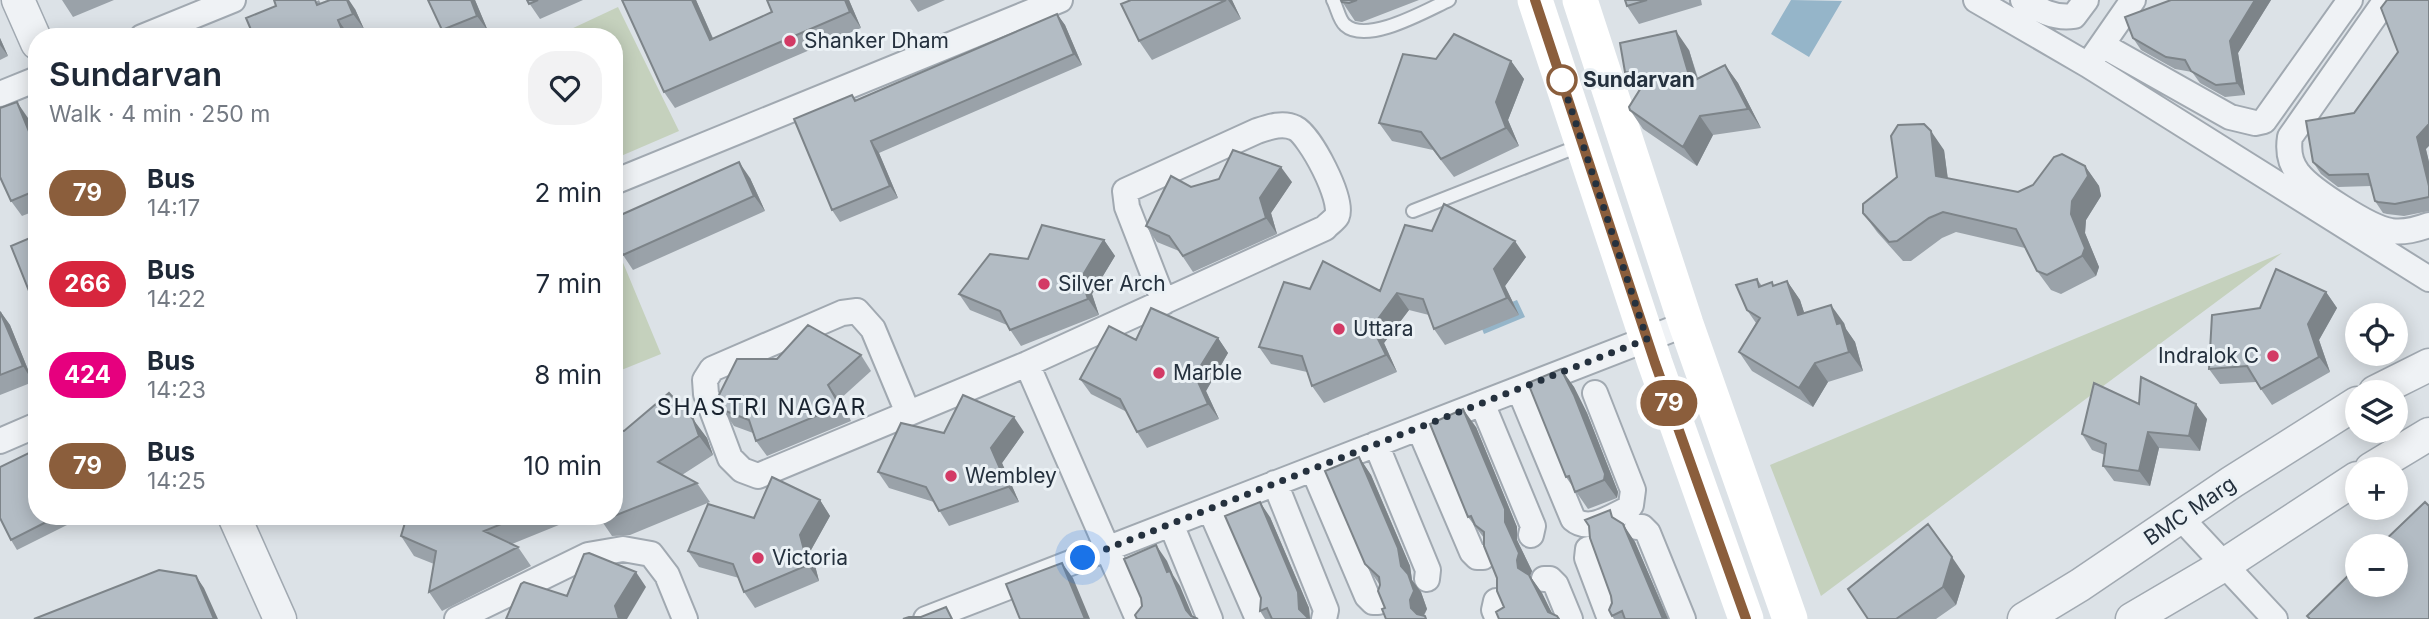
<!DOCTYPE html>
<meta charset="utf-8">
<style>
:root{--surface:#fff;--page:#f2f2f3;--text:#1f2937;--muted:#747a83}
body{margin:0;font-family:Inter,sans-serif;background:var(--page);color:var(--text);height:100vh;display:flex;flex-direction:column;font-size:26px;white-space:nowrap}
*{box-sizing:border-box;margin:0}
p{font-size:23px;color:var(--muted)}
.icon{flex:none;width:38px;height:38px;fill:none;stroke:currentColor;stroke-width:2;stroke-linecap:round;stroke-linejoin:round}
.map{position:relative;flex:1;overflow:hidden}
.sheet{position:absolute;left:28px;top:28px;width:595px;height:497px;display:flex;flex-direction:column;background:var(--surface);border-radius:28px;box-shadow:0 4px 18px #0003}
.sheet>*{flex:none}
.badge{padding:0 14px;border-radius:23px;font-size:24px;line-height:46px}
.buttons{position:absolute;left:2345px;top:303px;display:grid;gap:14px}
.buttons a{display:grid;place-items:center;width:63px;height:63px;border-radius:50%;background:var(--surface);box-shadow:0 4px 18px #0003;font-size:35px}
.you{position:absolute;width:35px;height:35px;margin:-18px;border:5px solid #fff;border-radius:50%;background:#1a73e8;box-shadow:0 0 0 10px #1a73e833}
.map>.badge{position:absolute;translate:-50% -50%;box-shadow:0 0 0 4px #fff}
.round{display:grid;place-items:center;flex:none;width:74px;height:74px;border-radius:28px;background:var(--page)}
.summary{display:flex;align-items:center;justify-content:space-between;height:119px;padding:0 21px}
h1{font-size:33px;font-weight:600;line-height:52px}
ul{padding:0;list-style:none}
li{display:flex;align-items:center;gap:21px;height:91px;padding:0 21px}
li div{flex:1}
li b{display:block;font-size:26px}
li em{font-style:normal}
li .badge{min-width:77px;font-weight:700;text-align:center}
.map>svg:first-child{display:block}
</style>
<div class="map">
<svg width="2429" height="619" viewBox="0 0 2429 619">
<rect width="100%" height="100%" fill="#dce2e7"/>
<!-- green -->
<path fill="#c5d1bd" d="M618,7l61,124 -65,28v-122h-60z
M614,241l47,113 -47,19z
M2282,253l-461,343 -51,-131z"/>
<!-- water -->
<path fill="#95b5c9" d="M1791,0l51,1 -33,56 -38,-23z
M1517,300l8,17 -41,17 -7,-18z"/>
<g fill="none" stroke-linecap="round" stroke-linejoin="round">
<!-- service casing -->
<g stroke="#a1a9b1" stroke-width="16">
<path id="service" d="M1333,0c4,7 6,20 12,25 22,20 82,-15 104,-25
M1413,211l166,-65"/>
</g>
<!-- minor casing -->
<g stroke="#a1a9b1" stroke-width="28">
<path id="minor" d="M1976,0l112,65 341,214
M2023,0c16,10 31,19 51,16l12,-16
M2386,0l-96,137c-2,13 -1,25 8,36 13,17 72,55 93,58 12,2 27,-2 38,-6
M142,37l91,-37
M2102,45l128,72 25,6 9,-2 86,-121
M2092,59l41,-59
M0,94l37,-15
M614,182l446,-182
M1027,364l111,255
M1519,389l54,130c16,14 37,-2 55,-10l3,-4 2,-15 -38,-97
M1482,403l51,123 -2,9
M908,413l-35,-84 -16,-18 -15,2 -130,56 -7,11 1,14 24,64 12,12 16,6 269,-112 298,-136c3,-4 10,-8 12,-12 7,-16 -27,-81 -42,-88 -12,-6 -26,-1 -38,3l-132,60 2,16 37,95
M1419,428l53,124 5,5h6
M0,441l37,-16
M1376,444l52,126 -1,9
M1313,469l54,127 6,6h5
M1275,483l51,127 -2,9
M1210,509l48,110
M2180,517l95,102
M1171,524l39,95
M1637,527h5l6,6 35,86
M1588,549l-1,9 23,61
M1544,579h6l6,6 14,34
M1496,601l-2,9 4,9
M457,619l131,-64 35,-6 28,5 16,21 18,44
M926,619l760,-295"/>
</g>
<!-- tertiary casing -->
<g stroke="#a1a9b1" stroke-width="35">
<path id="tertiary" d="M18,0l19,43
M2375,392l54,-27
M2371,469l58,-35
M234,516l46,103
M2024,619l56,-34 152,-103 125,-79
M2132,619l92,-54 133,-87"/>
</g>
<!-- service -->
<use href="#service" stroke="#eff2f5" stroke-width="12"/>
<!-- minor -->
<use href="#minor" stroke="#eff2f5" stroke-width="24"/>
<!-- tertiary -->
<use href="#tertiary" stroke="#eff2f5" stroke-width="32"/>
<!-- secondary -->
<path stroke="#fff" stroke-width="35" d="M1535,0l120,363 91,256
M1580,0l106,324 104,295"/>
</g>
<!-- wall -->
<path fill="#9aa2a9" d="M62,0h52l-41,17z
M319,0l2,4 34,5 9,20 -15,6 1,2h-96z
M475,0l13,31 -13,6h-28l-5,-7z
M527,0h56l-43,19z
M622,0h74l17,38 59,-26 -5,-12h82l12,28 -186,80 -11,-16z
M910,0h35l-27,12z
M1131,0h101l9,19 -89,41 -13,-19z
M1341,0h78l-57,22 -7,-1z
M1625,0h76l1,5 -63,19 -12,-18z
M2171,0h100l-33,53 7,42 -20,2 -25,-14 -8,-11 -17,-3 -34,-19 -8,-12z
M2387,0l42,162v49l-25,5 -17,-2 -4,-1 -8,-12 -4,-15 -33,1 -17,-13 -8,-12 41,-49 44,-61z
M1057,14l8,11 17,40 -203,88 19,45 -58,24 -8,-12 20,-115 4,5z
M0,38l8,18 -8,4z
M1689,50l9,28 27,-13 13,18 23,45 -48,7 -16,31 -54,-37 -13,-19 9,-19 -14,-19z
M1436,59l75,2 13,18 -16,41 11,26 -65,31 -21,-27 -41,-9 -13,-18z
M28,118l9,22v70l-15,6 -11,-15z
M1944,150l4,29 70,13 67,-26 14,20 2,10 -15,24 -1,13 14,34 -3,9 -35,18 -10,-4 -14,-19 -12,-23 -69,-16 -14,6 -31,23h-8l-26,-29 -14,-19 34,-36z
M750,178l15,33 -132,59 -10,-15z
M1292,182l-21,31 6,21 -84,38 -14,-21 -22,-9 -11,-16 45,-39z
M1432,231l94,26 -21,29 14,29 -74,30 -11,-16 -5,-14 -20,-5 -25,33 13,29 -73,31 -12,-17 -5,-14 -36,-8 -12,-17 51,-58 70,2z
M1104,240l11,16 -23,38 7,21 -78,31 -14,-21 -37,-15 -11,-16 69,-35z
M1757,279l5,7h12l13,-5 13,19 4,13 40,10 2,6 9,13 8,29 -35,11 -15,25 -61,-36 -13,-19 17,-29 -9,-13z
M2326,292l11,16 -18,32 11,32 -58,33 -16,-23 -36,2 -11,-15 51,-61z
M0,311l10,14 23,57 -33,13z
M1218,338l10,15 -22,38 13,28 -72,29 -10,-16 -10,-20 -36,-18 -11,-15 56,-39z
M861,355l10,16 -32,29 12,21 -84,35 -11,-15 -3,-8 -19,-7 -11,-16 54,-51z
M1561,369l13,18 13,26 31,79 -1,6 -29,11 -22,-32z
M669,393l38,45 6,17 -31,20 15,8 13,19 -80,33 -18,1 -13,-19 25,-86z
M2139,404l68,15 -7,32 -41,-3 -9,38 -36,-5 -11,-15 2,-11 -13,-5 -10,-16z
M1476,427l41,100v13l15,31 -2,5 12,17 10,21 5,2 3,3h-61l5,-12 -7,-29 -13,-40 -16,-21z
M1024,432l-22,31 17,39 -70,24 -15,-24 -45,-14 -11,-16 66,-39z
M1359,457l12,18 39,91 2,14 9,12 6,17 -3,7 3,3h-41l-1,-11 -5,-23 -15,-21z
M820,500l10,16 -19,34 8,31 -64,27 -11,-16 -5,-14 -40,-11 -11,-16 66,-33z
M37,516h48l-68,34 -6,-10z
M407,516h174l-69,28 6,3 13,19 -89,45 -13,-19 5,-28 -20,-8 -13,-20z
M1270,517l39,91 1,11h-45l-5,-8z
M1616,520l19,22 33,77h-54l-2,-3z
M1965,576l-9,29 -20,14h-68z"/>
<!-- shaded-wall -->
<path fill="#7d8489" d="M347,0h2l6,9 9,20 -11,-15z
M471,0h4l13,31 -11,-15z
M692,0h4l24,55 -10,-15z
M845,0h4l12,28 -11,-16z
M1228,0h4l9,19z
M2255,0h16l-33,53 7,42 -8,-12 -7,-42z
M1057,14l8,11 17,40 -8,-11z
M338,20l11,15 1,2h-5z
M1676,31l13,19 15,51 -13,-19z
M0,38l8,18 -8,-11z
M1511,61l13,18 -16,41 11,26 -13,-18 -10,-26z
M1725,65l13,18 23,45 -13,-19z
M17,102l11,16 9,22v11z
M1700,116l13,19 -16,31 -14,-19z
M2429,124v22l-3,3 3,13v24l-12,-49z
M1931,131l13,19 6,46 -14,-20z
M871,141l8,12 19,45 -8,-12z
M739,162l11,16 15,33 -11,-15z
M2085,166l14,20 2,10 -15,24 -1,13 14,34 -3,9 -14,-20 -11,-42 1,-13z
M1281,167l11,15 -21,31 6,21 -11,-16 -6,-20z
M1104,240l11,16 -23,38 7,21 -11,-16 -7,-21z
M1515,241l11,16 -21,29 14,29 -12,-17 -13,-29z
M1787,281l13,19 11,33 -13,-18z
M2326,292l11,16 -18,32 11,32 -11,-15 -11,-33z
M1397,293l12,17 -25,33 13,29 -11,-17 -14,-28z
M1831,305l13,18 2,6 9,13 8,29 -14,-19 -12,-28z
M0,311l10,14 23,57 -10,-16z
M1218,338l10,15 -22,38 13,28 -11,-15 -13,-29z
M1815,363l13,19 -15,25 -14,-19z
M1561,369l13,18 13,26 31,79 -1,6 -13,-18z
M828,385l11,15 12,21 -11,-15z
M2196,404l11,15 -7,32 -11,-15z
M1463,409l13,18 41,100v13l15,31 -2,5 12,17 13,26h-2l-35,-51 -13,-46z
M1014,417l10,15 -22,31 17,39 -11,-15 -17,-39z
M693,419l14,19 6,17 -14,-19z
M2148,432l11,16 -9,38 -11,-15z
M1359,457l12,18 39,91 2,14 9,12 6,17 -5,9 -11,-10 -10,-42z
M820,500l10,16 -19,34 8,31 -11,-16 -8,-30z
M1260,502l10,15 39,91 1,11h-3l-8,-10z
M1623,524l12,18 33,77h-5z
M1156,545l11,16 6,14 7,11 14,33 -8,-9 -19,-38z
M1952,557l13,19 -9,29 -13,-18z
M1062,563l11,15 17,41h-5z
M636,572l10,15 -19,32h-8l-4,-13z
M196,576l8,12 14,31h-4z"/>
<!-- building -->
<path fill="#b3bcc4" stroke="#7d8489" stroke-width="2" d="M274,0h41l2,5 13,-5h17l6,14 -15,6 7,17h-91l-8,-19 30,-12z
M428,0h43l6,16 -35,14z
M527,0h11l-9,4z
M622,0h70l18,40 62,-28 -5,-12h78l5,12 -186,80z
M1131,0h95l-87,41 -18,-37z
M1341,0h16l-8,3 -7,-1z
M1625,0h22l-20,6z
M2171,0h84l-25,41 7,42 -21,2 -25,-14 -6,-11 -19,-3 -33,-19 -8,-21z
M2387,0h42v124l-12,13 12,49v11l-34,7 -17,-2 -3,-1 -7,-27 -39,1 -16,-13 -7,-41 48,-8 44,-61 -17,-44z
M1057,14l17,40 -203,87 19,45 -58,24 -38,-91 58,-24 3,6z
M1676,31l15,51 34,-17 23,44 -48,7 -17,31 -53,-37 -1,-3 20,-32 -24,-3 -5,-29z
M1454,34l57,27 -15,41 10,26 -65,31 -20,-27 -42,-9 24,-69 33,5z
M17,102l20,49v39l-26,11 -11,-24v-69z
M1924,124l7,7 5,45 82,16 15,-7 21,-28 8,-3 23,12 3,10 -16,25 -1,13 14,34 -3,8 -35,19 -10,-4 -21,-42 -73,-17 -14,6 -32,23 -8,1 -26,-29v-9l34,-27 -6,-41 7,-11z
M1233,150l48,17 -21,31 6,20 -83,38 -14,-20 -23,-10 25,-50 20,11 28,-8z
M739,162l15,34 -131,59 -9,-18v-19z
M1444,204l71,37 -21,28 13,29 -73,31 -11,-30 -26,-6 -25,34 14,28 -74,31 -10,-30 -43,-9 25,-65 26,7 13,-28 57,30 25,-66 27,6z
M1042,225l62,15 -23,38 7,21 -78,31 -10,-19 -41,-17 31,-40 38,5z
M37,235v76l-26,-65z
M2276,269l50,23 -18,32 11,33 -58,32 -14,-23 -38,3 3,-54 48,-7z
M1757,279l2,8 13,-5 1,4 14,-5 11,34 33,-10 6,19 4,-1 8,29 -34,11 -16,25 -60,-36 21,-34 -13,-8 -11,-25z
M1151,308l67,30 -23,37 13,29 -71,28 -17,-33 -40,-20 29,-53 27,14z
M0,312l23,54 -23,9z
M808,325l53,30 -33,30 12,21 -84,35 -7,-21 -26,-10 -5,-13 19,-38h40z
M1561,369l13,26 31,79 -1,6 -29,12 -6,-16 -3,1 -38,-94z
M2141,377l55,27 -7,32 -41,-4 -9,39 -36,-5 3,-22 -24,-10 12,-51 45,21z
M669,393l24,26 6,17 -41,26 39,21 -83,33v-87l10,2z
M963,395l51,22 -23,31 17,39 -69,24 -13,-24 -48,-15 23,-49 43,10z
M1463,409l42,100v13l14,31 -2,7 1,8 11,7 19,37 9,4 2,3h-60l-3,-7 8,-5 -7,-16v-13l-13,-32v-14l-9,-7 -4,-9 -3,1 -38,-93z
M37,449v67h21l-47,24 -11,-22v-51z
M1359,457l39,91 3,18 7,8 6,17 -4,9 1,8 6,6 8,2 1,3h-40l-4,-10 3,-1 -7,-17 2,-6 -1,-8 -14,-13 -40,-93z
M772,477l48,23 -20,35 8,30 -64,27 -11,-28 -45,-13 20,-47 46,14z
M1260,502l38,90 1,17 10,10h-37l-5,-11 -7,3 1,-13 -36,-82z
M2425,502l4,4v113h-119l-3,-3 50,-49v17h39v-38h-17z
M1610,510l2,7 11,7 40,95h-38l-3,-8 -10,5 -3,-6 3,-7 -1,-7 -21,-58 -1,-12 -4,-6z
M407,516h114l-37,15 34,16 -89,45 7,-41 -35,-15z
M1928,524l24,33 -9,30 -47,32h-28l-20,-30z
M1156,545l11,27 3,-1 16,39 5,6 7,3h-61l-2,-4 7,-9 -1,-8 -17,-39z
M589,553l47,19 -21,34 4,13h-113l15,-35 3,-2 43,14 17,-42z
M1062,563l23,56h-65l-14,-35z
M159,570l37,6 18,43h-180z
M946,607l6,12h-49l6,-2h12z"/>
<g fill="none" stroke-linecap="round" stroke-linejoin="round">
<!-- line casing -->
<g stroke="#fff" stroke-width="16">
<path id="line" d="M1535,0l120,363 91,256"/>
</g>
<!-- line -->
<use href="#line" stroke="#8b5e3c" stroke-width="10"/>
<!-- walk -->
<path stroke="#25313e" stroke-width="7" stroke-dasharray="0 12.6" d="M1083,558l564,-219 -88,-267 3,8"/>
</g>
<!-- markers -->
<g fill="#d33a65" stroke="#ebf1f5" stroke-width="2.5">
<circle cx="790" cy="41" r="7"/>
<circle cx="1044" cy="284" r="7"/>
<circle cx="1339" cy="329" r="7"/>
<circle cx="2273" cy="356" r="7"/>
<circle cx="1159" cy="373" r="7"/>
<circle cx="951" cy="476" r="7"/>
<circle cx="758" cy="558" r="7"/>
</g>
<circle fill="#fff" stroke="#8b5e3c" stroke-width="3.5" cx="1562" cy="80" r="14"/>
<g text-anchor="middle" stroke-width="6" stroke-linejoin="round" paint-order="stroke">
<!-- poi labels -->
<g font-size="21" fill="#25313e" stroke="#ebf1f5" text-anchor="start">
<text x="804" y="48">Shanker Dham</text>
<text x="1058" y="291">Silver Arch</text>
<text x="1353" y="336">Uttara</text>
<text x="2259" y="363" text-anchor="end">Indralok C</text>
<text x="1173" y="380">Marble</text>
<text x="965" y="483">Wembley</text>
<text x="772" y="565">Victoria</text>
</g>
<!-- stop labels -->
<g font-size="21" font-weight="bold" fill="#25313e" stroke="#ebf1f5" text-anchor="start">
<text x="1583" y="87">Sundarvan</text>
</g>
<!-- street labels -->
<g font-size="21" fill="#25313e" stroke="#ebf1f5">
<text transform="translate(2190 511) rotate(-34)" y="7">BMC Marg</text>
</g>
<!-- neighbourhood labels -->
<g font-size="23" letter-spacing="2" fill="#18222e" stroke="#ebf1f5">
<text x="762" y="415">SHASTRI NAGAR</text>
</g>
</g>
</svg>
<div class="buttons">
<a><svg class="icon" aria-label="locate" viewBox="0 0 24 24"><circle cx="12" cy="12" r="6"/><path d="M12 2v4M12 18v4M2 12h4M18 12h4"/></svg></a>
<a><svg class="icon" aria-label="layers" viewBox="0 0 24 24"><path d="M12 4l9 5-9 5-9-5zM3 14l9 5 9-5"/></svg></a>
<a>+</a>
<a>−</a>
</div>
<div class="you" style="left:1083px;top:558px"></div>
<b class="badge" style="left:1669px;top:403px;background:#8b5e3c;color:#fff">79</b>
<section class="sheet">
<div class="summary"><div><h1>Sundarvan</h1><p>Walk · 4 min · 250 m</p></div><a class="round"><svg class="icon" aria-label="heart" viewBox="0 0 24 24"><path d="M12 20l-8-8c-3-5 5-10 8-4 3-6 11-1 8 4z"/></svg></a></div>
<ul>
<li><span class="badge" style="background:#8b5e3c;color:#fff">79</span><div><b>Bus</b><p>14:17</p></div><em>2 min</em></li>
<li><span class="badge" style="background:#d7263d;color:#fff">266</span><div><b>Bus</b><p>14:22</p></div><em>7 min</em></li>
<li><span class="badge" style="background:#e6007e;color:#fff">424</span><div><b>Bus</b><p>14:23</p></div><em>8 min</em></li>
<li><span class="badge" style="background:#8b5e3c;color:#fff">79</span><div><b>Bus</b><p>14:25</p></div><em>10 min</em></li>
</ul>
</section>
</div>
